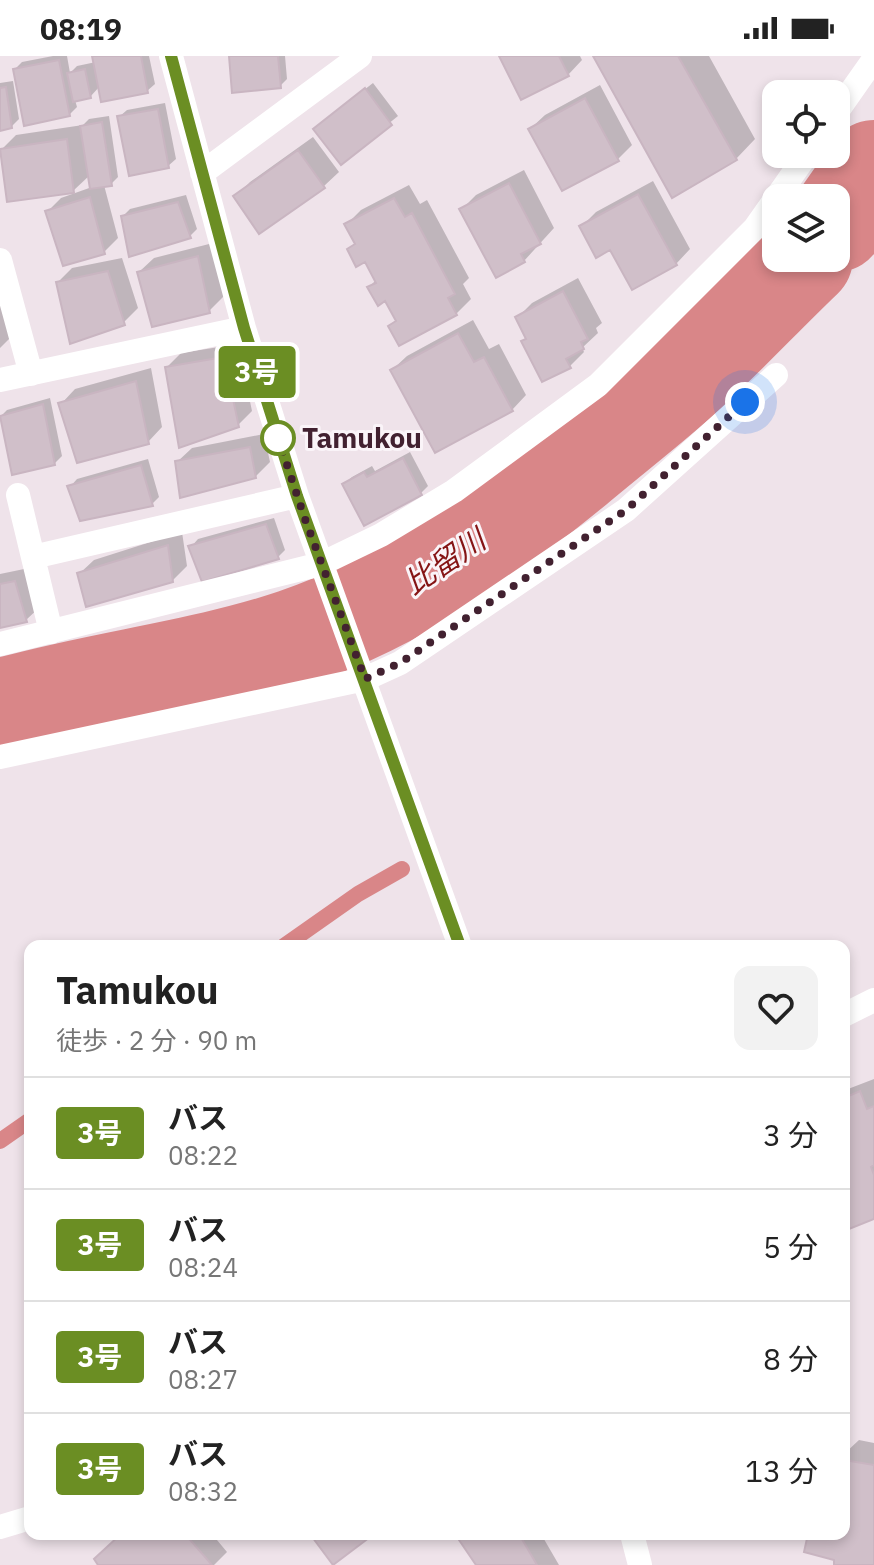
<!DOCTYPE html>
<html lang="ja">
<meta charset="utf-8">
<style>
:root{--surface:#fff;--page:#f2f2f2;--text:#222;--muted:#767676;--line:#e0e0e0}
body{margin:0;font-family:"IBM Plex Sans","Noto Sans JP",sans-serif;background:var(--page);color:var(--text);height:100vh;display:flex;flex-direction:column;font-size:30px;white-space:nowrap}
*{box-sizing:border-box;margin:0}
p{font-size:26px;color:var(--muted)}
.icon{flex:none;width:44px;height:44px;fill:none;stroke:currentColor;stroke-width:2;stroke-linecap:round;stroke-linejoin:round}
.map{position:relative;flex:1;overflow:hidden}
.panel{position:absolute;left:24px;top:884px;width:826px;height:600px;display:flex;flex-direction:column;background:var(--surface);border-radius:16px;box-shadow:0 4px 12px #0003}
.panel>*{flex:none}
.badge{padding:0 16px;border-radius:6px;font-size:28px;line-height:52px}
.fabs{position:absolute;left:762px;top:24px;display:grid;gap:16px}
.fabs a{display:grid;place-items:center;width:88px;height:88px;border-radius:16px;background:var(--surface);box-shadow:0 4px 12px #0003;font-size:40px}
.you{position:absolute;width:40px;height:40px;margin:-20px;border:6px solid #fff;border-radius:50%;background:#1a73e8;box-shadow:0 0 0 12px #1a73e833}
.map>.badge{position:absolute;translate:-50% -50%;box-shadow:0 0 0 4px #fff}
.round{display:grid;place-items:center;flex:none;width:84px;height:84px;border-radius:16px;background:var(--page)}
.summary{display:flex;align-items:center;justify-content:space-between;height:136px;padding:0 32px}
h1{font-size:38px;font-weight:800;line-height:60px}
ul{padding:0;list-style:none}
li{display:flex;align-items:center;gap:24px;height:112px;padding:0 32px;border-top:2px solid var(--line)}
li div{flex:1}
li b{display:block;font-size:30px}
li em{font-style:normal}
li .badge{min-width:88px;font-weight:700;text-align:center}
.status{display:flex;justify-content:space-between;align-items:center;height:56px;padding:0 40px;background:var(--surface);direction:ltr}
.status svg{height:22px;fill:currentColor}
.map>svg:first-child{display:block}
</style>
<div class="status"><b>08:19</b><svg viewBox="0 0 49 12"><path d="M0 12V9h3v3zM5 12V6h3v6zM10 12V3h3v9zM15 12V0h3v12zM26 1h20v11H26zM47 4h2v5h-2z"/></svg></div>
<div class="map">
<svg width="874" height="1509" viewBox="0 0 874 1509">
<rect width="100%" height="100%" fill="#efe3ea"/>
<!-- shadow -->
<path fill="#0003" d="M53,0h14l3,17 7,-7 19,-4 -2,-6h55l6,28 -8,7 -47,-5 -10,11 -15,3 2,7 -8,8 -54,-46 7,-7z
M231,0h54l2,23 -7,7z
M501,0h79l2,4 -14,15z
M595,0h114l46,83 -19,20z
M13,25l6,38 -8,8 -11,2v-46z
M373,27l25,33 -57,46 -18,-40z
M600,29l32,60 -14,14 -88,-30 15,-14z
M165,47l11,56 -8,7 -49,-49 8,-7z
M109,60l9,61 -7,7 -7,1 14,53 -14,14 -57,-40 14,-14 31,-11 -2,-12 -17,16 -72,-41 15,-15 67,-10 6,-6z
M313,81l26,35 -15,14 -64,45 -24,-35 14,-14z
M524,114l30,58 -30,33 -62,-52 14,-14z
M653,125l37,68 -14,15 -65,-17 -30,-20 15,-15z
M409,129l11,19 7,-4 42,78 -6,6 8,15 -15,15 -66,13 8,-8 -12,-20 -17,-12 7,-7 -11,-21 -16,-10 8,-7 -10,-18 14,-14z
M186,139l11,34 -7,7 -67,-20 7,-7z
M213,187l11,53 -15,15 -70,-39 15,-14z
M122,202l16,50 -15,15 -65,-41 14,-14z
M0,220l15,57 -15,15z
M578,222l24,45 -6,5 2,5 -16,15 2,4 -14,14 -42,-29 -10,-20 14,-14z
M473,264l16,29 10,-5 27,51 -14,15 -120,-40 15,-14z
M238,288l14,67 -14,14 -71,-58 14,-14z
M151,312l11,59 -14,15 -87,-38 14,-15z
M50,342l12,58 -8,8 -41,9 -13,-56 7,-7z
M264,378l6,28 -15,15 -78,-15 15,-14z
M410,396l18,34 -7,7 -77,-9 8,-7 20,-11 3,5z
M148,403l11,38 -7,7 -82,-17 7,-8z
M274,462l11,32 -7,7 -87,-10 7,-8z
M182,476l5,34 -15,15 -93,-7 15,-14z
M29,512l12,38 -15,14 -26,6v-52z
M844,1023l4,10 26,-10v138l-30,12z
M859,1384l15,3v122h-38l1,-6 -27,-25h34v-80z
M123,1478h89l15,18 -13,13h-113z
M458,1478h83l18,31h-81z"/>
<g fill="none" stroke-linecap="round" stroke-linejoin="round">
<!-- stream -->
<path stroke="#d98688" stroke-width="16" d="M836,174l38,-22
M284,890l74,-52 44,-25
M0,1085l30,-21"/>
<!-- river -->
<path stroke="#d98688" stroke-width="98" d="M836,167l38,-54
M0,652c96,-28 199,-38 294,-70 109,-37 194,-100 282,-172 31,-26 63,-51 93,-77 47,-41 90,-88 135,-131"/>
</g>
<!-- building -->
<path fill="#d0bfc9" stroke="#c9b5c1" stroke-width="2" d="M92,0h49l7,37 -47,9z
M229,0h49l3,32 -49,5z
M499,0h60l10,20 -48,24z
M593,0h85l59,104 -65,38z
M59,4l11,56 -46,10 -11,-57z
M85,13l6,29 -18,4 -6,-29z
M6,31l6,41 -12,3v-43z
M365,32l27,37 -51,40 -28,-36z
M585,42l34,63 -57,30 -34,-62z
M158,53l11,59 -40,8 -12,-60z
M102,66l10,64 -22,3 -10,-63z
M67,83l7,54 -67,9 -7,-53z
M298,94l27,38 -66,46 -26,-38z
M509,127l32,61 -20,10 4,8 -29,16 -37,-69z
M638,138l39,71 -45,25 -22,-40 -14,8 -17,-32z
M90,141l15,57 -42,12 -18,-55z
M394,142l11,19 7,-4 43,81 -7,4 9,17 -58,31 -11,-20 8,-5 -11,-20 -7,5 -11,-19 9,-4 -11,-21 -9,5 -9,-18 8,-5 -11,-20z
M178,146l13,36 -62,19 -8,-41z
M198,200l12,57 -58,14 -15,-55z
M108,215l17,54 -55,19 -14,-62z
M563,235l25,48 -7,3 3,7 -18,10 5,9 -29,14 -21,-41 5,-2 -11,-22z
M458,277l16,29 10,-5 29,54 -78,42 -45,-83z
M224,301l15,70 -60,21 -14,-81z
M136,325l13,63 -72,19 -19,-60z
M43,348l12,61 -43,10 -12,-59z
M250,391l6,31 -76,20 -5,-37z
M403,402l19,37 -58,31 -22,-42 22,-12 3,5z
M141,409l12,41 -73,15 -13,-35z
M266,468l13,35 -77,23 -14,-36z
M168,489l5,37 -87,25 -9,-34z
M15,525l12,41 -27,6v-44z
M860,1035l7,18 7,-3v59l-3,2 3,8v44l-30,12v-133z
M844,1404l30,5v100h-40v-5l-30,-8 4,-18h36z
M121,1478h64l27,31h-114l-4,-6z
M310,1478h64l-41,31z
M455,1478h64l18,31h-61z"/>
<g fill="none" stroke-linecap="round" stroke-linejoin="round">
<!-- minor -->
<path stroke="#fff" stroke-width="24" d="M171,0l73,272 53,168 163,450
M836,57l38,-54
M202,117l158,-117
M0,204l31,114
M0,324l244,-52
M18,439l33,137
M33,501l264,-61
M0,588l321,-80 60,-29 73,-44 144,-106 157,-157 52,-74
M0,701l365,-78 35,-16 226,-153 150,-135
M844,959l30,-15
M0,1471l30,-9
M632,1478l8,31"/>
</g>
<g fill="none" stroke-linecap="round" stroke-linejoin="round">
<!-- line casing -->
<g stroke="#fff" stroke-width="18">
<path id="line" d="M171,0l73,272 53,168 163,450"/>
</g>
<!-- line -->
<use href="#line" stroke="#6b8e23" stroke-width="12"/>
<!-- walk -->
<path stroke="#422130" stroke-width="8" stroke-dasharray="0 14.4" d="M278,382l27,81 60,160 35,-16 226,-153 119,-108"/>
</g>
<!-- markers -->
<circle fill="#fff" stroke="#6b8e23" stroke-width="4" cx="278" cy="382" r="16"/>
<g text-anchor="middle" stroke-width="6" stroke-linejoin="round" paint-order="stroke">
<!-- stop labels -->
<g font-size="28" font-weight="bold" fill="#422130" stroke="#faf4f8" text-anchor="start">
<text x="302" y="392">Tamukou</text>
</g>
<!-- water labels -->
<g font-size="30" font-style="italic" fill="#851415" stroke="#faf4f8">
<text transform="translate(445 506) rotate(-34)" y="10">比留川</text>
</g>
</g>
</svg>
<div class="fabs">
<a><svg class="icon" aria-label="locate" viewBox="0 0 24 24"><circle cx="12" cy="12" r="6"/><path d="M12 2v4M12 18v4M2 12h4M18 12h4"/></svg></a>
<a><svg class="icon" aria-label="layers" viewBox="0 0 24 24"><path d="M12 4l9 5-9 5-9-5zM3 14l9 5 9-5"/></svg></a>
</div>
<div class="you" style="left:745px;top:346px"></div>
<b class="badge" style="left:257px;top:316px;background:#6b8e23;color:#fff">3号</b>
<section class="panel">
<div class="summary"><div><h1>Tamukou</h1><p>徒歩 · 2 分 · 90 m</p></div><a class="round"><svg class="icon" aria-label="heart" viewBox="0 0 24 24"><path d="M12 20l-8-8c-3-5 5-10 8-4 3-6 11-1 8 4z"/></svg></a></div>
<ul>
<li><span class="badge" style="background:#6b8e23;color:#fff">3号</span><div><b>バス</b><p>08:22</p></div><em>3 分</em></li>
<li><span class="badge" style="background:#6b8e23;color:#fff">3号</span><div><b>バス</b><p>08:24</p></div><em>5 分</em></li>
<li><span class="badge" style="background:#6b8e23;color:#fff">3号</span><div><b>バス</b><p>08:27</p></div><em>8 分</em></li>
<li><span class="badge" style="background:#6b8e23;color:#fff">3号</span><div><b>バス</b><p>08:32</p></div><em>13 分</em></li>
</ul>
</section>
</div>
